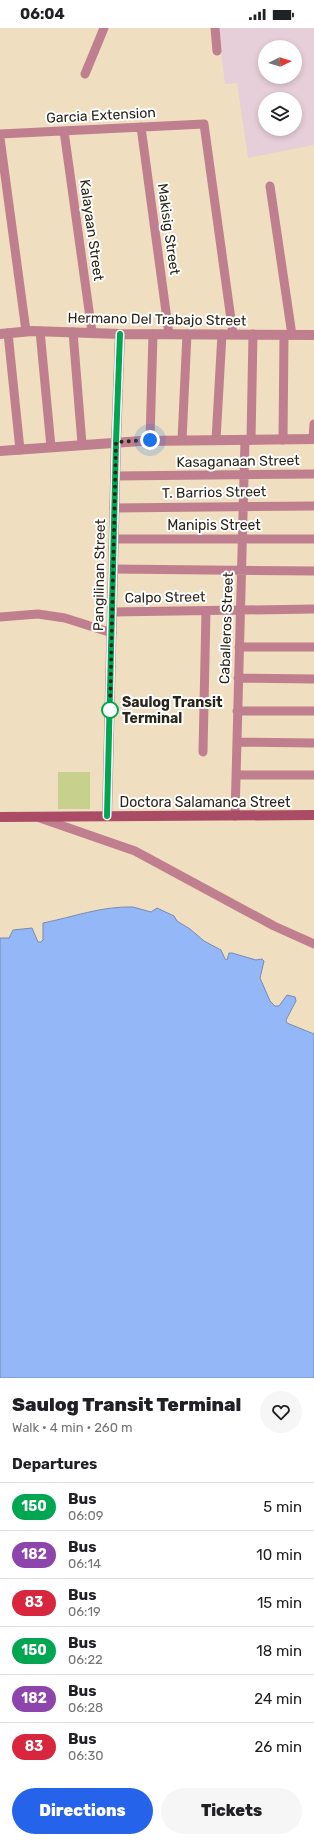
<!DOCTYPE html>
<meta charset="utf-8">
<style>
:root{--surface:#fff;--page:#f6f6f6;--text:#202124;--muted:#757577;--line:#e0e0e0;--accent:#2563eb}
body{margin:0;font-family:Rubik,sans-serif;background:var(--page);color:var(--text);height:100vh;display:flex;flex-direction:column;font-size:15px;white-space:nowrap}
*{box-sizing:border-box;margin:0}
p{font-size:13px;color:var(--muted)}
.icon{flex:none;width:22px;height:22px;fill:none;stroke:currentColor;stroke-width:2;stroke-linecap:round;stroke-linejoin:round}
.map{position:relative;height:1350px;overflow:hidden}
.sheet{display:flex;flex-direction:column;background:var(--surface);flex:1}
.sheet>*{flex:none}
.badge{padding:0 8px;border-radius:13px;font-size:14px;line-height:26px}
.needle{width:26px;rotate:85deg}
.controls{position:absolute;left:258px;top:12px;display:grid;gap:8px}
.controls a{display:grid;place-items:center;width:44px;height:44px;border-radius:50%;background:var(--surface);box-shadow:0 2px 6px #0003;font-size:20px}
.you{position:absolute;width:20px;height:20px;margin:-10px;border:3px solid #fff;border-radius:50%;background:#1a73e8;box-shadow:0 0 0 6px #1a73e833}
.map>.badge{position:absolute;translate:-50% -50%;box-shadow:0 0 0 2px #fff}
h2{padding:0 12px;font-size:15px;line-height:36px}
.round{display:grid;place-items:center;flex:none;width:42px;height:42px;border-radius:21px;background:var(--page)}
.head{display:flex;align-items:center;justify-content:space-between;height:68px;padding:0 12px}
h1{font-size:19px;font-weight:800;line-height:30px}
.action{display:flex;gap:8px;margin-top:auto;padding:8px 12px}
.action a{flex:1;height:46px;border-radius:24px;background:var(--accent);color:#fff;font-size:16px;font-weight:800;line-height:46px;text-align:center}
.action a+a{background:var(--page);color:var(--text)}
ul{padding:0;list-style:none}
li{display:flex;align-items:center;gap:12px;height:48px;padding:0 12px;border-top:1px solid var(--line)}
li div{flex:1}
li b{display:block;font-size:15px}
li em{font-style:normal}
li .badge{min-width:44px;font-weight:700;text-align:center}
.status{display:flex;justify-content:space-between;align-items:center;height:28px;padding:0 20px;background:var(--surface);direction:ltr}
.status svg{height:11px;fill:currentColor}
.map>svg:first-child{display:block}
</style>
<div class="status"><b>06:04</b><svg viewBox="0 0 49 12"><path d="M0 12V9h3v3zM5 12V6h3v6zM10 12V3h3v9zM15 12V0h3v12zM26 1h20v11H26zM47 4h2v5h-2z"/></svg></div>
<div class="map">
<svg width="314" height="1350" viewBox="0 0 314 1350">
<rect width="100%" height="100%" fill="#efdec0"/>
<!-- education -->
<path fill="#e7cfd9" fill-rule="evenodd" d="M218,0h96v117l-66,13 -11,-75 -12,1zM265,19h30v30h-30zM265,71h30v30h-30z"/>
<!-- green -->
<path fill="#c7d08d" d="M58,744h32v37h-32z"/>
<!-- water -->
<path fill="#94b7f7" stroke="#748bb4" d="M133,879l18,5 6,-4 17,8 3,5 13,8 14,12 17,9 4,9 2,1 2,-7h3l24,7 6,-1 2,2 -4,17 10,23 5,5h4l8,-11 8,2 1,4 -10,19 1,3 27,11v344h-314v-440h9l4,-8 19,-2 6,14h3l2,-2v-17c30,-6 59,-17 90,-16z"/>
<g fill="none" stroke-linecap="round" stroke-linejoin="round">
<!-- minor -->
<path stroke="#c07f8e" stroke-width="9" d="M215,0l2,23
M85,46l19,-46
M141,99l28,207
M64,103l28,201
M0,106l204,-10 29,210
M0,110l26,193
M270,158l22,149
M40,303l11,116
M73,304l9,112
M8,305l12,117
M313,411l1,-15
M150,412l3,-106
M182,412l5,-106
M216,412l6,-106
M251,412l2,-106
M283,412l1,-105
M115,448l199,-2
M114,480l200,-2
M114,511h200
M113,541l201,2
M112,584l202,-3
M0,589l38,-3 27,4 47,15
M239,619h75
M238,650l76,1
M237,683h77
M237,714l77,1
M203,724l3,-141
M236,747h78
M235,788l10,-376
M40,790l95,33 139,75 40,18"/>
<!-- tertiary -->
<path stroke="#c07f8e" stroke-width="10" d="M0,306l32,-3 88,3 194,1
M0,423l141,-10 173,-2
M107,788l9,-374 4,-108"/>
<!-- secondary -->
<path stroke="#aa4c66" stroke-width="10" d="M0,789l314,-2"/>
</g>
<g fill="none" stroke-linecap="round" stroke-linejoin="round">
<!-- line casing -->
<g stroke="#fff" stroke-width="9">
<path id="line" d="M107,788l9,-374 4,-108"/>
</g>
<!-- line -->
<use href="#line" stroke="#00a651" stroke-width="6"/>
<!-- walk -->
<path stroke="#2b2519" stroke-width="4" stroke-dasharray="0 7.2" d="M110,682l6,-268 34,-2"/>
</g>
<!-- markers -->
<circle fill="#fff" stroke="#00a651" stroke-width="2" cx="110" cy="682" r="8"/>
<g text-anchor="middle" stroke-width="4" stroke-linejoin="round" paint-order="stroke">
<!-- street labels -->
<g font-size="14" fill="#2b2519" stroke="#fff">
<text transform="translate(101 87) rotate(-3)" y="5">Garcia Extension</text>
<text transform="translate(169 201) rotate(82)" y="5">Makisig Street</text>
<text transform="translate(92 202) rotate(82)" y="5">Kalayaan Street</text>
<text transform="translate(157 291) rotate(1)" y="5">Hermano Del Trabajo Street</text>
<text transform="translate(238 433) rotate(-1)" y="5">Kasaganaan Street</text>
<text transform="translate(214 464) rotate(-1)" y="5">T. Barrios Street</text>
<text x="214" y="502">Manipis Street</text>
<text transform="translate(99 547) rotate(-89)" y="5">Pangilinan Street</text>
<text transform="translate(165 569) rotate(-1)" y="5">Calpo Street</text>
<text transform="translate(226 600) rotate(-88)" y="5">Caballeros Street</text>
<text x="205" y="779">Doctora Salamanca Street</text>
</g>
<!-- stop labels -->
<g font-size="14" font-weight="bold" fill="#2b2519" stroke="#fff" text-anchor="start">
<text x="122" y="679">Saulog Transit<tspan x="122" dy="16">Terminal</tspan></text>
</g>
</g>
</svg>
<div class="controls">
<a><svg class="needle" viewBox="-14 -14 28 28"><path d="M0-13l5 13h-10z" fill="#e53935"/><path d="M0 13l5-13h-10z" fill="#757577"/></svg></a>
<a><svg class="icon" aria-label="layers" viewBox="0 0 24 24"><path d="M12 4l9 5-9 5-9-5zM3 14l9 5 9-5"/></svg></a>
</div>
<div class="you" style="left:150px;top:412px"></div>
</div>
<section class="sheet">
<div class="head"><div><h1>Saulog Transit Terminal</h1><p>Walk · 4 min · 260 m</p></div><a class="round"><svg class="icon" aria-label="heart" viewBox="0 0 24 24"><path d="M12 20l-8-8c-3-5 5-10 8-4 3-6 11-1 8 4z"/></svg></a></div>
<h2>Departures</h2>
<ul>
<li><span class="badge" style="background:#00a651;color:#fff">150</span><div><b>Bus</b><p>06:09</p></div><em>5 min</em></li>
<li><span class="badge" style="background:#8e44ad;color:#fff">182</span><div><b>Bus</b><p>06:14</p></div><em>10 min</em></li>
<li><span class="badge" style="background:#d7263d;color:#fff">83</span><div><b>Bus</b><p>06:19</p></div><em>15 min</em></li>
<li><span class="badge" style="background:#00a651;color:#fff">150</span><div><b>Bus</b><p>06:22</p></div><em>18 min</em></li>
<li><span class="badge" style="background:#8e44ad;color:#fff">182</span><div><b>Bus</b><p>06:28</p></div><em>24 min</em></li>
<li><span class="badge" style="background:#d7263d;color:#fff">83</span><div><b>Bus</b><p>06:30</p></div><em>26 min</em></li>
</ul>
<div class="action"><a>Directions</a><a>Tickets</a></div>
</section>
